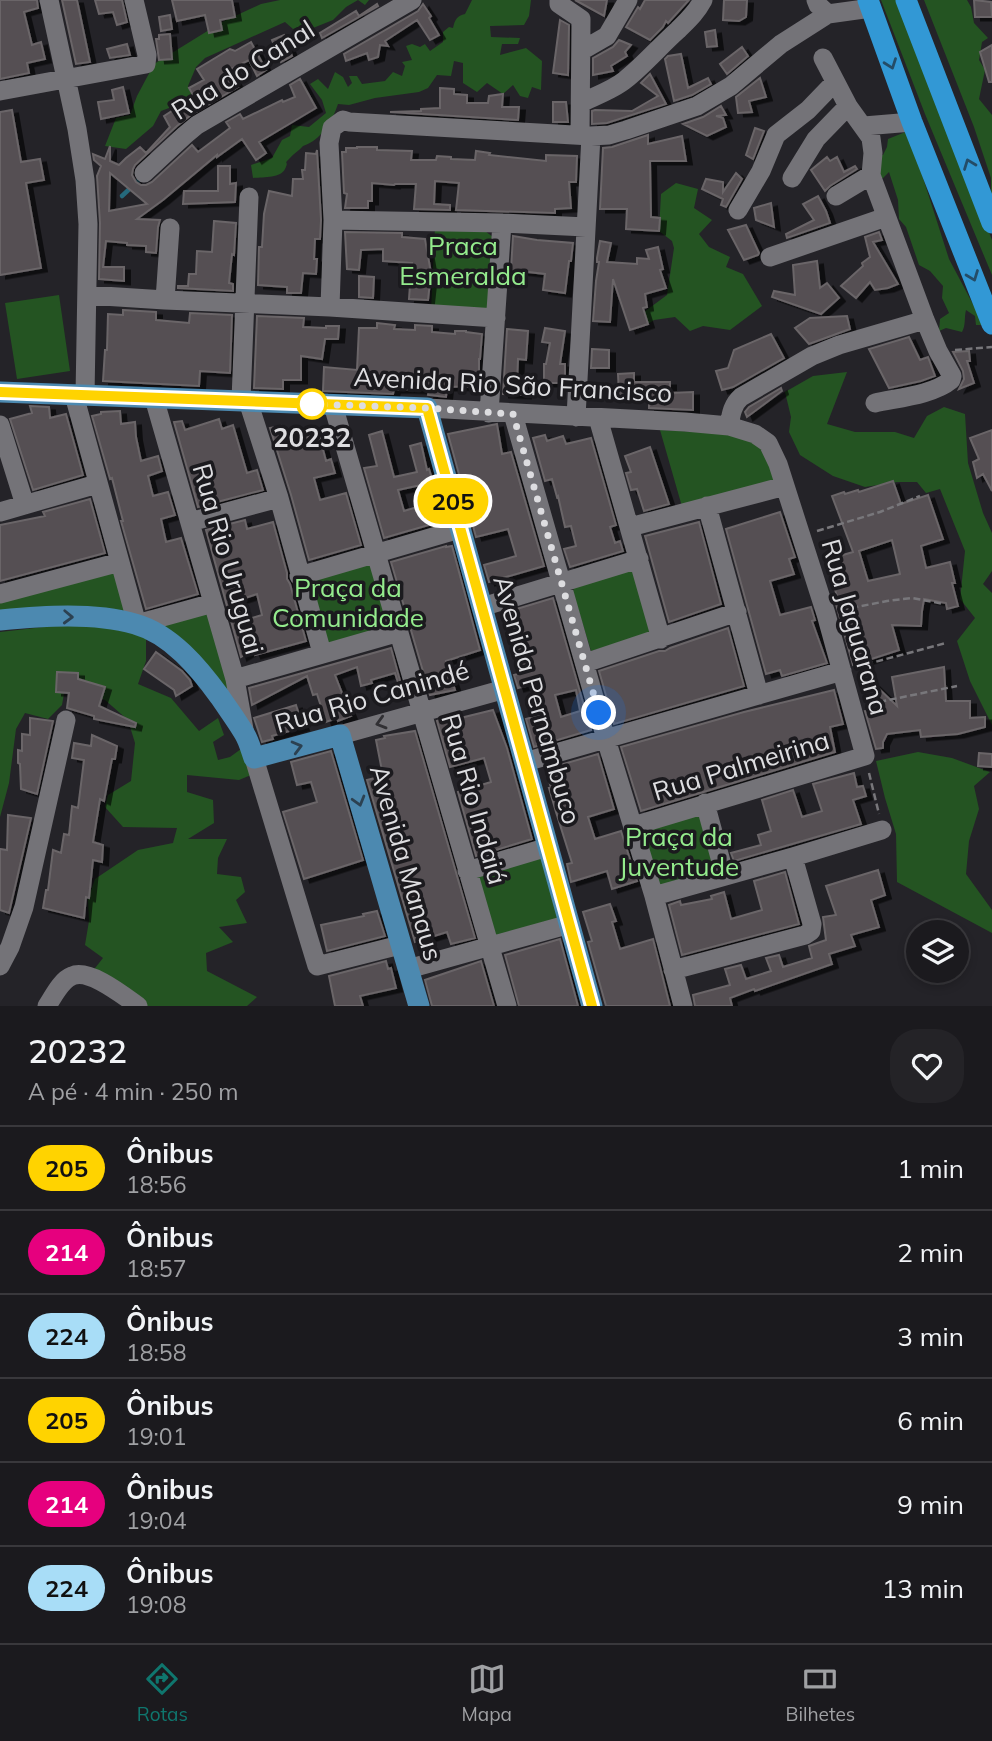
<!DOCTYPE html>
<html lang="pt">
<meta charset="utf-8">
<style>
:root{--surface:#1b1a1e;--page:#242327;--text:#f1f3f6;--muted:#a0a1a4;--line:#39383c;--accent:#0f766e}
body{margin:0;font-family:Mulish,sans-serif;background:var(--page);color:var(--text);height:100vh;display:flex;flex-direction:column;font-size:26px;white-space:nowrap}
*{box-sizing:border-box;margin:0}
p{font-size:23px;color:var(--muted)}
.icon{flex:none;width:38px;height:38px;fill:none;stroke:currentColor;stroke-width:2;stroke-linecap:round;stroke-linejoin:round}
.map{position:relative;height:1006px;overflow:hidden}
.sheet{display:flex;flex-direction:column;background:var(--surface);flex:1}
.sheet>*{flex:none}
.badge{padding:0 14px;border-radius:23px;font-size:24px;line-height:46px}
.controls{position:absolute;left:906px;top:920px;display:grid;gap:14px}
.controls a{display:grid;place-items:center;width:63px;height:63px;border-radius:50%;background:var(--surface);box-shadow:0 4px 10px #0003,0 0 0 2px var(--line);font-size:35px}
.you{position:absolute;width:35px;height:35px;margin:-18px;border:5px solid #fff;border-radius:50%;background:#1a73e8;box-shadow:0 0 0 10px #1a73e833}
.map>.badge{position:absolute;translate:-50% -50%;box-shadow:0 0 0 4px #fff}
.round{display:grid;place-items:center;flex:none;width:74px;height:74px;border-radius:28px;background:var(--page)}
.overview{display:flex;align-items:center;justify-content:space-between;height:119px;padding:0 28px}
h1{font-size:33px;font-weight:600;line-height:52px}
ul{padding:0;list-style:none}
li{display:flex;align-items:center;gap:21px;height:84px;padding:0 28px;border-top:2px solid var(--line)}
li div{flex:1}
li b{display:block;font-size:26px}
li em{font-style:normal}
li .badge{min-width:77px;font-weight:700;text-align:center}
.menu{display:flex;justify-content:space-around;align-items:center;height:98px;border-top:2px solid var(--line);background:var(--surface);font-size:19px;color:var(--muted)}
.menu a{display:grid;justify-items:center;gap:4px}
.menu .active{color:var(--accent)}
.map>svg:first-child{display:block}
</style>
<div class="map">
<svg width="992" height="1006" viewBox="0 0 992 1006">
<defs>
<filter id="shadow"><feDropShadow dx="6" dy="3.5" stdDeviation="0" flood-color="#0009"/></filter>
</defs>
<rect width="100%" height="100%" fill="#242328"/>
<!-- green -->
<path fill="#245422" d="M280,0h89l-4,5 -7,-5 -12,7 -13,13 -20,8 -7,-4 -13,5 -8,-7 -80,36 -9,9 -8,19 5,13 -32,12 -8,15 -27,23 -21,-3 11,-28 14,-3 7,-19 17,-32 68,-42 39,-18z
M472,0h59l-2,16 -5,9 -34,1 1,11 29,1 -2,6h-16l-2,11 26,-7 16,13 -1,29 -9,-3 -4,11 -8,-2 -7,-11 -10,9 -16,-11 -10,9 -14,-9v-20l-9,-2 -3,15 -14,-1 -9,13 -9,4 -44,6 -26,7 -11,-1c-6,18 -17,36 -35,42 -4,5 -9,7 -13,12 -8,8 0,1 -5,11 -4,9 -22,8 -32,9l-2,-13 21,-7 10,-18 8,-4 2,-11 17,2 17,-14 -4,-13 -12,-16 8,-5 10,10 7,-17 8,5 5,10 4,-4 -3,-7h8l5,8 23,-3 8,-9 9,4 3,-10 -3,-4 10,-2 -6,-14 6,-2 8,3 5,-3 5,7 13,-9v-10l6,-5 4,1c2,-9 4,-12 12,-14z
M881,0h19l92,240v35l-67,-161z
M924,0h43l4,7 3,16 14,15 -6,4 -3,18 6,10 -6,29 13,16v85l-1,-4v-18l-17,-51z
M908,131l41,128 35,66h-8l-1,-9 -9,-6c-2,8 0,15 -4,22l-16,-4 -7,3 1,-12 9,-6 -7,-15 1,-12 -13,-15 -11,-6 -13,-38 -7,-8 -1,-19 -9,-28 -6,6 -11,3 4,-25 7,-1 4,-8 1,-8z
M676,183l22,6 -4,19 18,12 -13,14 10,13 21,10 -4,10 17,7 19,32 -32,24 -27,-4 -13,5 -15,-14 -21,3 -6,4 -4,-12 23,-17 7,-47 -2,-7 -13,-10 2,-37z
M435,228l50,3 8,6 -1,66 -7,9 -54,-1z
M59,295l11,76 -53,8 -12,-76z
M847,372l-20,52 28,8h40l19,6 13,-22 17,-9 21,7 3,49 15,50 9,20v38l-9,13 9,9v132l-22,-44 -13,-40 18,-23 -15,-19 5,-48 -25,-62 -14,4 -9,-11h-20l-32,5 -32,-11 -33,-21 -11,-23 2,-15 -6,-25 28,-16z
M660,430l78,4 22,13 17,35 -94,28z
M370,562l21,64 -63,20 -20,-65z
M634,567l25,66 -68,18 -18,-59 1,-5z
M116,570l11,41 -127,3v-11z
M206,607l30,95 -86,-78z
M61,625l40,1 45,9v26l-8,23 33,14 28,33 19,-13 6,17 -11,7 5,18 12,-3 11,-8 10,26 -12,5 -52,-5v17l26,8 1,23 -26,16h39l-9,19 -1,16 24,3 4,15 -9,8 11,23 -28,4 14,15 -27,11 1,18 50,26 -10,9h-116l-47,-24 19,-24 -18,-13 4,-24 -1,-22 7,-20 43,-29 35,-7 4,-15 -54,-1 -18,-20 3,-12 23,-14 4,-38 -7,-23 -23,-20 -40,-12 -3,17 -14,14 -23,-6 -9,16 -7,54 -9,34v-185z
M918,752l34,6 38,14 -16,14 5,23 -10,32 -3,33 26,36v23l-95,-51 -1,-48 -11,-36 -9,-37z
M697,816l3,2 15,52 -53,19 -20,-48 3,-12z
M540,855l22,65 -67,20 -21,-64z"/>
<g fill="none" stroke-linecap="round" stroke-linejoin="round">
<!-- stream -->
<path stroke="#25697c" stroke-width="4.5" d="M122,196l19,-18"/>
</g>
<!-- building -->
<path fill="#544f52" stroke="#6a6568" stroke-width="2" fill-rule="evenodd" filter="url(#shadow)" d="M0,0h37l1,8 -14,4 8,33 9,-3 4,17 -18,4 2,10 -29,6z
M62,0h15l13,62 -14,2z
M95,0h27l5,22 -10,3 -4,-13 -14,2z
M172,0h60l3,17 -15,3 2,10 -13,3 -4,-18 -28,6z
M575,0h32l-3,16z
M645,0h44l-21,23 -2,-2 -3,6 -13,13 -24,-13 12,-20 2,2z
M724,0h23l-1,17 -7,4 -16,-1z
M974,0l17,2 1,15h-17z
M377,4l1,2 -56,32 -2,-5 36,-22 3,5z
M423,4l8,12 -2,2 10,17 -9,5 -13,-20 -32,21 3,5 -8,-1 -2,12 -9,3 -2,-7 -21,8 -2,-7 74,-43z
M170,15l2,14 -11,2 -2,-14z
M560,20l9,5 -1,50 -15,-2z
M715,30l2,16 -10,1 -2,-15z
M170,34l2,25 -13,1 -3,-21h3v-4z
M284,35l8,21 -11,6 -9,-22z
M619,40l12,5 -6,7 2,4 -16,10 2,5 -20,4v-17l20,-11z
M251,42l15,28 -9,6 -8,-16 -20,10 9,17 -47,28 -14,11 -42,39 -2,4 -1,6 4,7 5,3h5l6,-3 40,-37 6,7 32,-24 -4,-6 14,-8 3,5 39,-19 1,2 12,-5 -5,-12 10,-6 16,29 -57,34 7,11 -10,7 -14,-21 -25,18v-2l-54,45 -26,19 23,1 -2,7 -2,26 -10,-1v-6l-19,-1v-2l-21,-2 -3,26h21v14l-25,-2 1,-56 -3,-47 4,-10 -7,-6 -1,-6 12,5 5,-13v15l9,4 7,-7 14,-11 6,6 24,-26 -6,-11 11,-7 2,4 20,-11 -8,-14 15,-8 -7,-11 33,-20 5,2zM110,173l37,31 -38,7z
M127,44l3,11 -20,3 -3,-9z
M992,45v37h-3l-9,-30z
M742,47l6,9 -21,18 -7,-10z
M681,54l7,34 20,-10 3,6 -19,11 -18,6 -9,-42 3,-3z
M650,74l16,30 -59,19 -15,1v-13l3,-1 37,1 26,-15 -17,-13z
M760,78l6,19 -17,4 3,11 -14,1 -2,-16z
M123,87l6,26 -28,6 -3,-17 16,-2 -2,-10z
M440,88l14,1v5l13,1v8h21l1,-7 14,-2 -1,13h17l-1,13 -128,-8 31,-1v-2l19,-1z
M553,102h13l2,20h-15z
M721,106l5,9 -10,1 7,2 3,9 -19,9 -24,-12 20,-7z
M12,110l9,52 19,-3 4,21 -18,3 15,85 -41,7v-163z
M755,128l9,3 -11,28 -7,-4z
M648,135v9l34,-8 4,25h-36l1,56 9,1 -1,13 -33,-2 1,-20h-27l3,-61 9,-1z
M357,147h20v3l35,1 -1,9h25l1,-4 14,1v2l24,1 1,-9 14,2 -1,2 57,6v-6l31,1 -1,26h-7l2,26 -16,1v4l-99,-3 3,-27 -24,-2 -1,23 16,1v5l-36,-1 2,-25h-21l-1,1 -22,-2v18h-4v7h-23l2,-14 -3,-1 -2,-41h4v-4h11z
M317,150l4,70 -1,19h-5l-1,20h3l-1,15 -13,-1 -2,20h-14v-6l-29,-2 1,-38h3l2,-33 5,-23 23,5 1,-17h10l-1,-9h3l1,-17 10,1z
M827,157l3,4 7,-4 7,15 11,-6 2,3 -27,17 -5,5 -14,-21z
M218,166h12v18l6,-1 -1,19 -52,2 1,-13h34z
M736,173l6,6 -16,28 -5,-2 2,-6 -21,-10 4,-10 17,3v10z
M818,196l8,15 4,12 -43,15 -1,-4 28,-14 -11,-16z
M771,203l3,24 -18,-7 -2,-12z
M214,221l22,2 -2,32 -2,-1 -3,29 4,1v7l-55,-3v-2h10l1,-12h7l1,-23 15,1z
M746,225l13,28 -1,2 -14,5 -16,-30z
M345,232l57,1v4l23,2 6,34 -3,27 -19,-1 1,-14h2v-22l-29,-2v-12l-22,1 -2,20 -12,-1z
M879,232l3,8 -9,2 25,42 -10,4 -13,2 -5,-8 -14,16 -15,-12 22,-20 -1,-3 8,-6 -5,-20z
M513,236l24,4 36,3 -2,18h-2l-4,32 -22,-3 2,-16 -34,-4z
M600,241l11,2 -4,19 30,2v-6l12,1 -3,-9 12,-3 5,22 -3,1 6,18 -21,6 2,13 -4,1 5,16 -18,6 -17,-51 -3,43 -17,-1 3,-40 3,-19h-2v-4z
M817,261l3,27 7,-5 12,15 -18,16 -49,-17 2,-6 21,4 -2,-30z
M359,276l15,1 -1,21 -14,-1z
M123,310l33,2v8l33,3 1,-10 42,2 -2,58 -30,-2 -1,15 -96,-5 2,-31h2l1,-36 15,1z
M257,316l47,2 -1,9 23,1v-2h13l-1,13h-13l-3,20 -21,-3v24h-18v9l-29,-1z
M847,316l3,13 -41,15 -14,-16 15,-10z
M377,323l18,2 -1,4 21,1v-5l17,1v6l23,2v-3h11v1l16,2 -2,25h-1v27l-32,1 -1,10 -18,-2 1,-5 -35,-1 -1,5 -70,-3 1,-24 33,3 2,-42h18z
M545,328l20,3 -5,33h5v19h-21v-19h2l4,-21 -8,-1z
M507,329l21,2 -2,29 -8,-1 -1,24h9l-1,12 -22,-1z
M771,334l13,24 -51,29 -11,3 -6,-19 12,-3 6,-18z
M909,337l11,23 8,-3 7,19 -14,5 -32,7 -20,-39z
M592,349l17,1v18h-18z
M969,351l1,10h-3l7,22 -15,6 5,-10 -1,-8 -10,-19z
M634,373v9h36v11l23,-1v18l-44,-2v-15l-30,2 -1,-21z
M781,388l1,3 -35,26 -2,-5 4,-5z
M30,406l19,1 1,11 16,-4 17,61 -50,15 -23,-71 22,-6z
M120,411l1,13 14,-2 1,15 5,24 17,-5 4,15 -14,5 5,20 15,-4 7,23 -14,4 5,23 15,-4 17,56 -52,15 -25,-88h2l-11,-43 -2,1 -18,-63 9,-2v-2z
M219,419l3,10 11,-4 14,48 10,-3 6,20 -65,17 -24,-85 8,-1 3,9z
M497,424l5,30 9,-2 33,114 -55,16 -5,-17 32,-9 -8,-27 -32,8 -28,-103z
M281,426l5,17 33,-9 7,27 5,-2 4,14 -21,5 6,22 26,-7 15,52 -52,15 -18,-65 -21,-67z
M992,430v61l-9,-17 -6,4 -4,-16 6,-3 -9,-21z
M382,431l12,46 23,-5 -7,-26 11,-3 6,27 2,-1 13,43 -5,2 2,8 -55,16 -20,-70 13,-2 -8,-31zM421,485l6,19 -23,7 -6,-21z
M545,435l2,6 16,-5 3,8 25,-6 25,87 -6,2 5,16 5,-2 3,10 -53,16 -6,-18 12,-3 -5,-20 -6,1 -7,-31 -1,1 -5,-18 -7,2 -12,-43z
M650,447l19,57 -25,7 -7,-22 -6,1 -5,-17 5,-1 -6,-16z
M893,481l8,23 27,-9 15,44 -22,7 5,22 24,-6 5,21h-3l6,23 -11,3 -1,-6 -22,-4 -2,12 -1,15 -29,-1 7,25 -46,15 -19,-68 3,-1 -11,-36 27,-8 -21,-56 12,-4 1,2 13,-4 1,2zM892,540l8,34 -32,7 -9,-30z
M90,499l15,54 -105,28v-56l45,-9 -2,-4z
M780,512l15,45 -6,2 5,15 -24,7 10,34 31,-8 4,13 -3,1 15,42 -45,13 -2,-6 -14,4 -40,-145z
M245,520l2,9 26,-7 14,51v6l3,5 16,57 -51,14 -2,-5 -12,7 -35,-127zM257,594l5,21 -20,6 -6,-20z
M699,522l22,82 -52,18 -24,-86z
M446,546v1l6,-1 28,104 -34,11 9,29 -25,5 -39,-133z
M553,598l38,132 -57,17 -8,-28 15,-4 -8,-31 -15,4 -4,-13 8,-2 -5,-17 3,-1 -10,-44zM576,690l4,21 -19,6 -6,-22z
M728,628l16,58 -130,38 -15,-53 60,-20h6l5,-3z
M391,648l13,47h-2l-7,-22 -24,7 1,3 -11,3 -4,-19 -22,8 16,41 -13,5 -1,-3 -11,4 -9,-28 -4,1 -6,-19 -55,29 -3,-17z
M156,652l26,19 8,9 2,6 -16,10 -2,-6 -30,-21z
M944,667l2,34h24v17l15,-1v10l-27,7 -37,3 -1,-7 -33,4 -4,8v6l-7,1 -11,-38 17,-2 -17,-17 9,-8 23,22 -5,-29z
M57,672l21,1v6l27,8 -6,19 37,17 -1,4 -41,-8v-3l-27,-8 2,-15 -13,-1z
M834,690l9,34 -13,3 5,25 -194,59 -20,-64 123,-35z
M296,705l7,22 -31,9 1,3 -11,3 -8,-24z
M493,710l14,38 25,91 -56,17 -18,-64 33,-10 -7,-24 -34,9 -13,-46 10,-3 1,3z
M30,718l23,3 -16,73 -16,-5 -1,-25 -2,-1v-13l4,1v-17l8,1z
M415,731l60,207 -24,6 -4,-12 -32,10 -48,-162 16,-4 -7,-36 9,-2 -1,-2z
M92,735l25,11 -2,13h-3l-8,42 -4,-2 -7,43 10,3 -1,17 -9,-2 -4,38 -3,-1 -2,21 -41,-10 3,-18h2l5,-40 8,3 3,-19 5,1 3,-29 6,2 6,-48 -12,-2 2,-15 17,3z
M331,751l32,109 -59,19 -21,-67 34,-10 -6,-20 -14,3 -6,-23z
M979,753l13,1v13l-14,-1z
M598,754l16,55 -26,8 7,22 26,-8 16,50 -25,8 -5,-18 -36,11 -4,-18 5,-1 -16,-51 -7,-24h2l-5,-19z
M854,773l3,14 6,-1 3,10 -13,4 8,24 -127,37 -3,-8 30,-8 -3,-10 13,-4 -9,-31 31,-10 9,27 20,-6 -9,-27z
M8,815l23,3 -22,95 -9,-3v-61l7,1z
M878,870l7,25 -14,5 8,27 -28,8 4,11 -26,8 3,10 -77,27 -1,-2 -24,9 2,8h-37l-2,-11 37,-10 -5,-16 16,-4 5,14 25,-8 -5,-13 13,-3 4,12 29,-9 -3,-12 17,-6 -3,-23 13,-2 -10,-29z
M785,872l14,52 -117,31 -13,-50 11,-4 1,4 31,-6 -1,-3 13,-4 7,27 31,-9 -8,-29z
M610,904l6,17 -4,1 8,27 33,-10 17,67h-64l-18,-64 4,-1 -9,-29z
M377,911l8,25 -58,15 -6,-26 43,-9 -1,-2z
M560,939l18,67h-59l-14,-51z
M386,961l2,8 3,-1 5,20 -36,8 3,10h-28l-6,-30z
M481,961l13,45h-62l-7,-26z"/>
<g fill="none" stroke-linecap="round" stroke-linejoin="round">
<!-- path -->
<path stroke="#78777b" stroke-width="2.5" stroke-dasharray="7 3.5" stroke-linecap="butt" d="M955,350l37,-3
M817,531l63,-19 40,-16
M841,610l46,-9 25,-3 32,6
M856,667l90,-24
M869,704l88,-18
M869,773l10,41"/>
<!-- minor -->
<path stroke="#747378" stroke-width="19" d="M49,0l28,129 8,51 3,44 -3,172
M559,0v4l22,15 -1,116
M816,0l2,5 10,9
M581,51l26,-15 21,-36
M823,58l25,48 23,32 2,15 -2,22 54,145 13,31 14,25 -1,4c-18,15 -54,18 -76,23
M0,91l146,-27 1,-9 -13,-55
M585,101c13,-6 29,-12 40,-21 19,-15 35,-34 53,-50 10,-10 18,-17 25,-30
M864,126l48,-4
M144,173l41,-38 12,-10 215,-125
M792,178l24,-39 32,-33
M836,196l35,-21
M738,210l23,-39 15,-36 32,-25 27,-28
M333,220l169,3 84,4
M770,257l116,-40
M87,295l78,5 165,7 166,11
M165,300l5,-72
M330,307l3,-87 -4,-77 3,-15 11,-8 6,2 242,14 18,-1 17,-5 71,-24 34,-20 50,-42 47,-30 43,-6
M74,395l63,229 76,-21
M154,398l81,281 10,56
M241,400l8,-203
M248,401l31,97 43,155
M333,405l174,601
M427,408l258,14 44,4 26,8 13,9 10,21 48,150 39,142 -232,70
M489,413l13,-190
M513,414l93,325 48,157 29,110
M576,417l15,-281
M598,418l63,221
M0,425l25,80
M729,426c2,-11 3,-21 12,-29l71,-41 27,-11 86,-25
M707,506l52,189
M0,512l97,-28
M190,522l89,-24
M630,527l155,-41
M299,576l161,-47
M0,594l120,-32
M482,607l157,-48
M585,663l152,-51
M235,679l164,-47
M340,735l165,-46
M254,758l63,208 83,-21
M525,762l317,-91
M705,803l20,73
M467,871l81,-24
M654,896l139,-39 89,-27
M0,966l10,-19 14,-40 42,-187
M408,969l162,-45
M673,970l132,-35 6,-4 1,-7 -19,-67
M47,1006c6,-9 14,-26 25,-30 17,-8 52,20 66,30"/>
<!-- major -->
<path stroke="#4c89b0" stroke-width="21" d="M0,392l427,16 165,598
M0,620c42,-4 94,-8 135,4 36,10 64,44 85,73 8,12 17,24 24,36 5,8 7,17 10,25l86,-23 79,271"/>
<!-- highway -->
<path stroke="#3298d5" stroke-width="21" d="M868,0l44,122 80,202
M906,0l86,223"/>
</g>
<!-- one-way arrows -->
<defs><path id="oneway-chevron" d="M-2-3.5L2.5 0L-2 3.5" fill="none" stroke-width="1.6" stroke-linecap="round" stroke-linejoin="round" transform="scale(1.75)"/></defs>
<g stroke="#244c67">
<use href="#oneway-chevron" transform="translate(891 64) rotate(70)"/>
<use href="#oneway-chevron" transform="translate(969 164) rotate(-111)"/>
<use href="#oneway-chevron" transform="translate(973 276) rotate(69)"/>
</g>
<g stroke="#2c4151">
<use href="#oneway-chevron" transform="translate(68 617) rotate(2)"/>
<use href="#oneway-chevron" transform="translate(297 747) rotate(-15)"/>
<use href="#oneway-chevron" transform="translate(359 801) rotate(74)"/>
</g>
<use stroke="#313034" href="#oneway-chevron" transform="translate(381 723) rotate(164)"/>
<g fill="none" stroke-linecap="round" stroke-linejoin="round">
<!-- line casing -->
<g stroke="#fff" stroke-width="16">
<path id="line" d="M0,392l427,16 165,598"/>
</g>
<!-- line -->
<use href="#line" stroke="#ffd300" stroke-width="10"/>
<!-- walk -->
<path stroke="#dddde0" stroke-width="7" stroke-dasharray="0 12.6" d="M312,404l115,4 86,6 86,299"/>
</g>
<!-- markers -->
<circle fill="#fff" stroke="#ffd300" stroke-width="3.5" cx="312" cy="404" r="14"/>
<g text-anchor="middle" stroke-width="7" stroke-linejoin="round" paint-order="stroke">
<!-- street labels -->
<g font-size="26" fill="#dddde0" stroke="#1b1a1e">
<text transform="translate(243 70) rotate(-32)" y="9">Rua do Canal</text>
<text transform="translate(513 385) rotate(3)" y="9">Avenida Rio São Francisco</text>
<text transform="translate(228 559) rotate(74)" y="9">Rua Rio Uruguai</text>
<text transform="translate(855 627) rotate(74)" y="9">Rua Jaguarana</text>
<text transform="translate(372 697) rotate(-16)" y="9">Rua Rio Canindé</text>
<text transform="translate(537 700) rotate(74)" y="9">Avenida Pernambuco</text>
<text transform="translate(741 766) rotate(-17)" y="9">Rua Palmeirina</text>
<text transform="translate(474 799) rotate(74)" y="9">Rua Rio Indaiá</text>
<text transform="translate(406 863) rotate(74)" y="9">Avenida Manaus</text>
</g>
<!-- park labels -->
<g font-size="26" fill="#94eb8d" stroke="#1b1a1e">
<text x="463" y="255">Praca<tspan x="463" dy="30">Esmeralda</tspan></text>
<text x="348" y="597">Praça da<tspan x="348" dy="30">Comunidade</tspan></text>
<text x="679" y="846">Praça da<tspan x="679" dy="30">Juventude</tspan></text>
</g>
<!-- stop labels -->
<g font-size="26" font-weight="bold" fill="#dddde0" stroke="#1b1a1e">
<text x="312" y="447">20232</text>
</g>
</g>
</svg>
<div class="controls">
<a><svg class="icon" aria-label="layers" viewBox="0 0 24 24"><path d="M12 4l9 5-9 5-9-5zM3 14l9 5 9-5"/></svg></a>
</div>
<div class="you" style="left:599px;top:713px"></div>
<b class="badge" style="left:453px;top:501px;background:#ffd300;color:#111">205</b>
</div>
<section class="sheet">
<div class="overview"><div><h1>20232</h1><p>A pé · 4 min · 250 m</p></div><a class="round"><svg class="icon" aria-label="heart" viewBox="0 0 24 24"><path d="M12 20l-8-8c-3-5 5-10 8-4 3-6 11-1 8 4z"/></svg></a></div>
<ul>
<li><span class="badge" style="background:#ffd300;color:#111">205</span><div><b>Ônibus</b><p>18:56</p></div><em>1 min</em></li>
<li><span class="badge" style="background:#e6007e;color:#fff">214</span><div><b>Ônibus</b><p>18:57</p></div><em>2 min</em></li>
<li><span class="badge" style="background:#a8ddf7;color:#111">224</span><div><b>Ônibus</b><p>18:58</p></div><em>3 min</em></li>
<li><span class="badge" style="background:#ffd300;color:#111">205</span><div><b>Ônibus</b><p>19:01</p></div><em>6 min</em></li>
<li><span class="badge" style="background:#e6007e;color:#fff">214</span><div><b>Ônibus</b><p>19:04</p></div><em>9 min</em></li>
<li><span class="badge" style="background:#a8ddf7;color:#111">224</span><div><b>Ônibus</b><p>19:08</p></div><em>13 min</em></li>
</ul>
</section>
<nav class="menu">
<a class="active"><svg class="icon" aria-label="directions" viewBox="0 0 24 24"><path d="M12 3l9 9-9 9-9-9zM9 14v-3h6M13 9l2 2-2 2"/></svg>Rotas</a>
<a><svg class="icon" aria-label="map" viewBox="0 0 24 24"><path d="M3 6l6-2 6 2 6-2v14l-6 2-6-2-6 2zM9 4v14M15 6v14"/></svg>Mapa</a>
<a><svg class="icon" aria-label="tickets" viewBox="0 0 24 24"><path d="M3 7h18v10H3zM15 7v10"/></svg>Bilhetes</a>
</nav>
